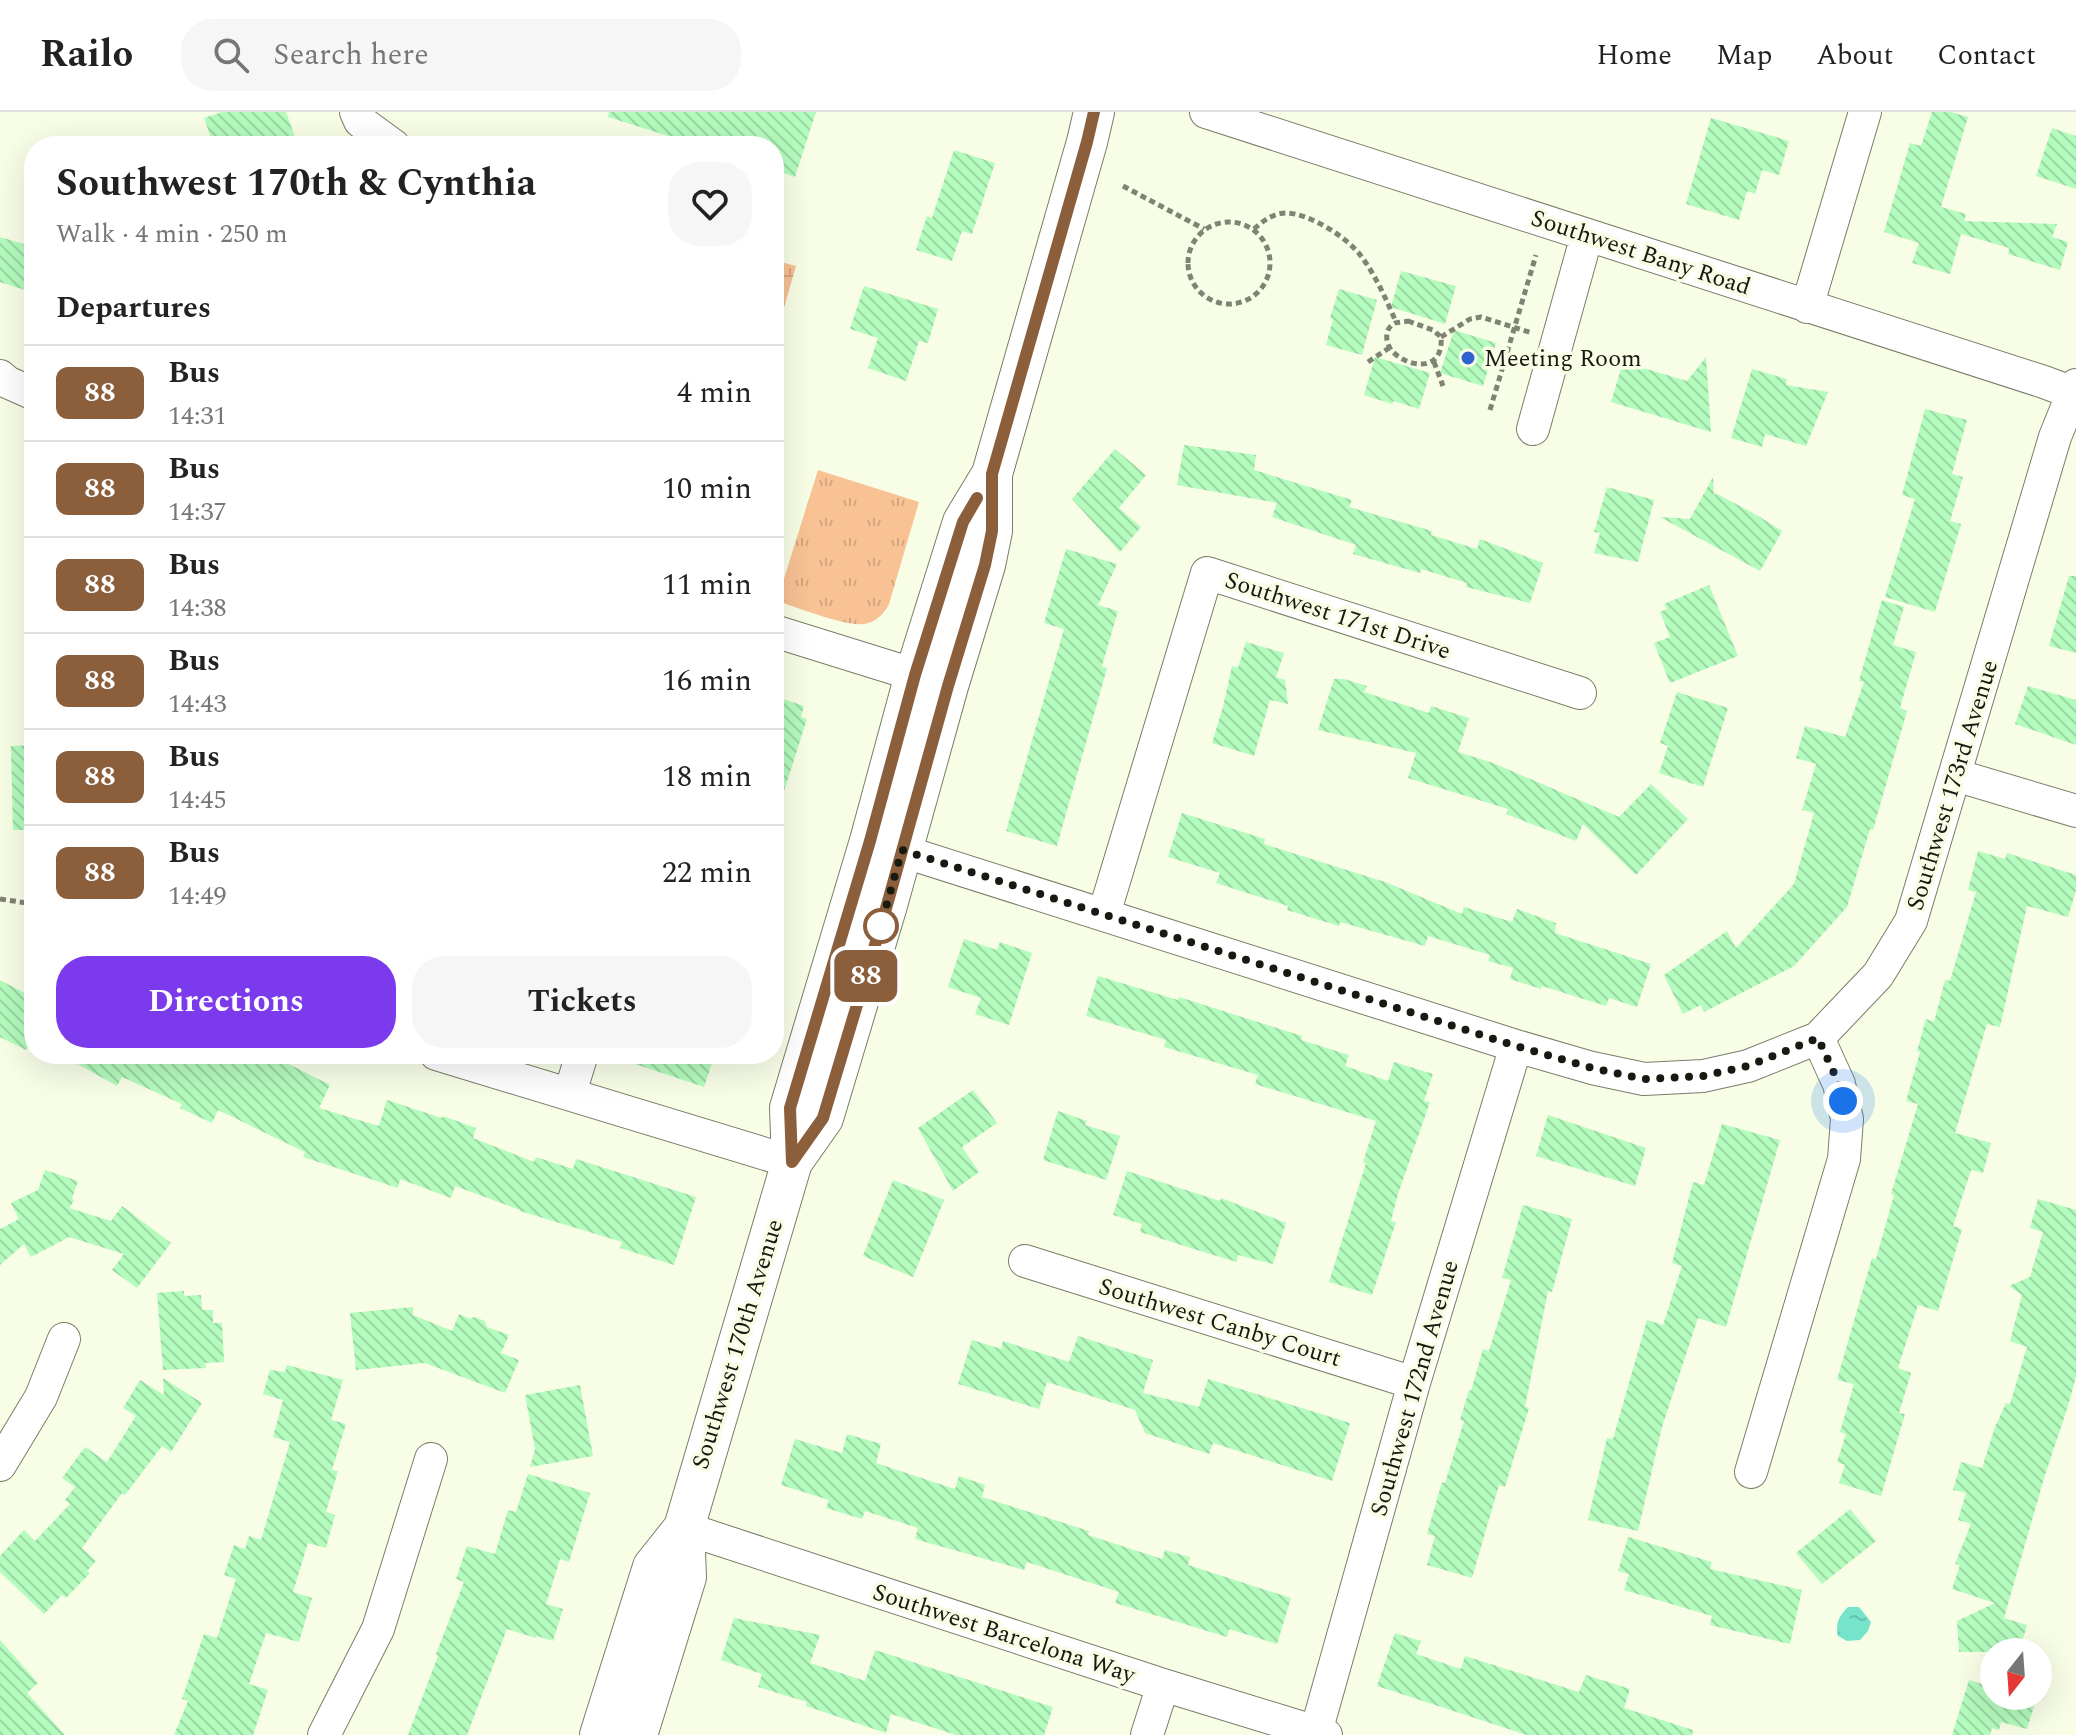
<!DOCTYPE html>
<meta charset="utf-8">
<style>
:root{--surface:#fff;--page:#f6f6f6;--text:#222;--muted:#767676;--line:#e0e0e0;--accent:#7c3aed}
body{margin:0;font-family:Spectral,serif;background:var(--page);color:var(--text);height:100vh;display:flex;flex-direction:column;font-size:30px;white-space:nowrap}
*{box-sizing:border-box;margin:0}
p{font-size:26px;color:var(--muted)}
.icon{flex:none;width:44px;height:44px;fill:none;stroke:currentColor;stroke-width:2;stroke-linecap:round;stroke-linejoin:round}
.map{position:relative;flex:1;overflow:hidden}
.drawer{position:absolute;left:24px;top:24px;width:760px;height:928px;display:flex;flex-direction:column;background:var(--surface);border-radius:32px;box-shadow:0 8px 32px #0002}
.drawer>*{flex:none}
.badge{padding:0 16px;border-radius:12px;font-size:28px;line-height:52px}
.needle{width:52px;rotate:197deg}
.buttons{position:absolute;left:1980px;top:1526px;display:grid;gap:16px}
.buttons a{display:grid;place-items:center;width:72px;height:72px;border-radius:50%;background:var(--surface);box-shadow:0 8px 32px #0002;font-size:40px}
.you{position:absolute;width:40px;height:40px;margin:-20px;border:6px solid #fff;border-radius:50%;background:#1a73e8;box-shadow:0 0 0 12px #1a73e833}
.map>.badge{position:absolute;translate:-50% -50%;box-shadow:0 0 0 4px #fff}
h2{padding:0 32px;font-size:30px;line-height:72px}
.round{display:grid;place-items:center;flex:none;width:84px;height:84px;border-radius:32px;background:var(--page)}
.summary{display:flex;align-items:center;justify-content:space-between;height:136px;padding:0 32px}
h1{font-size:38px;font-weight:700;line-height:60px}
.primary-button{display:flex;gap:16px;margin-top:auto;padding:16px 32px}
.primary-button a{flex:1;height:92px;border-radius:32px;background:var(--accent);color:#fff;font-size:32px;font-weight:700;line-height:92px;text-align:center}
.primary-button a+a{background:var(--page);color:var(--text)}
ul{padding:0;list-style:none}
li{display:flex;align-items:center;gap:24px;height:96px;padding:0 32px;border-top:2px solid var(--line)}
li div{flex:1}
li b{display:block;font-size:30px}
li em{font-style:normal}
li .badge{min-width:88px;font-weight:700;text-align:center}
header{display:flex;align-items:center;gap:48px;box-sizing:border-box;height:112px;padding:0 40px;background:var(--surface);border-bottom:2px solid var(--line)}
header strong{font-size:38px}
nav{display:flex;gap:44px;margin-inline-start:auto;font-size:28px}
.search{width:560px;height:72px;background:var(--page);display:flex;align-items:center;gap:20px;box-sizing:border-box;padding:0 28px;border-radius:32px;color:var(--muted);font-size:30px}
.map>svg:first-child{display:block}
</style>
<header>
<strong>Railo</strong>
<div class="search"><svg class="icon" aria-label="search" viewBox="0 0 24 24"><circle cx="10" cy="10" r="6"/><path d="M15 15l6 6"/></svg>Search here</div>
<nav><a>Home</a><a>Map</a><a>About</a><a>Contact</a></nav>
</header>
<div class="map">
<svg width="2076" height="1623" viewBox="0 0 2076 1623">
<defs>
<pattern id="grass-tufts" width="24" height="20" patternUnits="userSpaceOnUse" patternTransform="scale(2)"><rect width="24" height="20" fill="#f8c294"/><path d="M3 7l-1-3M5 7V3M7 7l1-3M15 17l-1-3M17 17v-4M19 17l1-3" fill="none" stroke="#d4a67f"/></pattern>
<pattern id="wetland-marsh" width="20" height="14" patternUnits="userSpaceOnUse" patternTransform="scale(2)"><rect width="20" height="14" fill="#f8c294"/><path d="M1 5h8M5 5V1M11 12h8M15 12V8" fill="none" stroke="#d4a67f"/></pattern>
<pattern id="water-ripples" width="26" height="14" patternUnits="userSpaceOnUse" patternTransform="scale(2)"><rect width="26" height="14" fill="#76e3cb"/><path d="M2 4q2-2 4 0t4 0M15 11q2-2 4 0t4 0" fill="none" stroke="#65c2ad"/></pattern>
<pattern id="building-back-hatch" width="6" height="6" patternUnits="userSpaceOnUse" patternTransform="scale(2)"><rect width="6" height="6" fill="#b4fbbe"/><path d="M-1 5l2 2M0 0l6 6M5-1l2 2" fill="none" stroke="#9ad7a2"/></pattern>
</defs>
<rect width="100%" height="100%" fill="#f8fee6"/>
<!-- grass -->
<path fill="url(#grass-tufts)" d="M818,358l101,32 -30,102c-5,10 -13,18 -25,20 -17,3 -68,-17 -87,-23z"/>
<!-- wetland -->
<path fill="url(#wetland-marsh)" d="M774,148l22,6 -22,76z"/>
<!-- water -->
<path fill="url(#water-ripples)" d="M1848,1495h11l12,15 -3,9 -8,9 -13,1 -9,-5c-3,-13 1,-20 10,-29z"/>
<!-- building -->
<path fill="url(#building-back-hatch)" d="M222,0h64l10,28 -17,6h-65l-10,-28z
M609,0h207l-21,65 -21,-7v-24h-74l-92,-29z
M1932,0h19l17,5 -27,90 25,7 -2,7 93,3 -5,13 16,5 -8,28 -52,-16 1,-6 -48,-14 -11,40 -38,-11 7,-20 -35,-11 26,-89 11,3z
M1711,6l78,23 -10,34 -17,-5 -7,24 -8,-3 -8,29 -53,-16z
M2052,16l24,8v53l-40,-13z
M954,38l41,13 -23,71 -10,-3 -10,30 -36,-11 11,-34 5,2z
M0,125l34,10v46l-34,-11z
M1401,159l55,15 -11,38 -54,-17z
M864,174l74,23 -10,34 -9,-2 -13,40 -38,-13 10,-30 -28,-9z
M1339,177l38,11 -15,55 -36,-10 7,-26 -3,-1z
M1454,218l42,13 -13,43 -43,-13z
M1375,245l55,16 -11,36 -26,-8 -1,3 -28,-9z
M1706,245l5,75 -100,-30 12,-40 64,19z
M1752,257l35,10 -1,6 42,7 -22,54 -41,-12 -3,13 -31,-9z
M1925,297l42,11 -15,54 11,3 -13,44 11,3 -26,88 -50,-15 30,-98 -13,-4z
M1184,333l72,10 -2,15 98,30 -3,7 83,24 -1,4 46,14 3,-10 63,24 -13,40 -64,-16 1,-4 -46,-14 -1,4 -67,-19 3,-9 -84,-28 5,-14 -100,-18z
M1115,337l31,26 -27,33 22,19 -21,25 -48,-53z
M1713,365l1,19 1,-3 40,21 27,17 -22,40 -100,-54 30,2z
M1607,375l47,13 -16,62 -44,-9 6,-20 -6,-1z
M1066,437l51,15 -19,41 20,6 -16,55 5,2 -50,178 -51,-15 58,-202 -20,-6z
M2069,464h7v77l-27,-7z
M1709,473l29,71 -68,27 -16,-40 16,-6 -10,-25 7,-3 -3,-5z
M1882,488l22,7 -11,38 23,7 -16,56 7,3 -34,119 -3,-1 -23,78 -53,59 -90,46 -3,-7 -18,9 -19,-39 63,-44 9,17 58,-64 20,-71 -12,-3 14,-46 -20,-6 9,-32 40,11 19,-55 -5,-1z
M1246,530l38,11 -8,24 9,3 3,24 -18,-4 -16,56 -42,-13 11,-36 9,-41 6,2z
M1334,567h10l23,7 -3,6 65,21 2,-7 38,12 -11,34 35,11 126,54 32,-33 37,35 -52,56 -53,-51 -7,17 -70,-27 2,-5 -100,-31 8,-25 -98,-23z
M2028,574l48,14v45l-61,-21z
M1677,580l51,16 -25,79 -44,-14 9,-27 -8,-3z
M774,584l30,10 -3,11 6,2 -28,88 -5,-1z
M34,633v85h-21l-2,-84z
M1182,701l83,26 -1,5 121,38 77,32 2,-7 48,15 5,-13 39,14 -1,10 96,31 -14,43 -28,-9 -3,8 -64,-20 -1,3 -31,-10 3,-11 -25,-7 2,-6 -62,-19 -3,10 -85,-24 -1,4 -52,-16 1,-4 -72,-23 4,-10 -52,-16z
M1978,739l27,8 2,-6 69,22v15l-8,27 -41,-11 -27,121 -13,-3 -32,109 36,10 -8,30 -12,-3 -18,56 9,3 -24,82 -20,-6 -20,63 13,5 -12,40 6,1 -24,82 -42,-13 6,-18 -8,-3 9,-28 -6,-2 14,-48 -17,-4 35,-122 4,1 18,-64 -3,-1 27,-90 -12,-3 14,-49 -3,-1 9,-32 8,3 11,-42 5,1 26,-89 -8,-2z
M964,827l33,11 3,-8 32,11 -23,72 -34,-11 6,-16 -33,-11z
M1098,864l80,24 1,-3 123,39 -1,4 48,15 -4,11 43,15 6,-19 39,12 -9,27 6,1 -32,92 -7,27 5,1 -24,73 -43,-13 37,-119 -3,-1 13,-41 -121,-37 3,-9 -94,-28 2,-7 -80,-24z
M0,868l34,18v37l-8,15 -26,-13z
M60,942h209l61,31 -11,23 60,18 8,-26 55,18 1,-2 33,12 -3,10 61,24 2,-5 37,12 3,-10 120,38 -22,68 -54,-17 2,-6 -102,-31v-1l-65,-24 -4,12 -51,-19 -2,9 -95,-31 2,-5 -87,-42 -6,13 -32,-15 2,-4 -60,-27 -5,9z
M620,942h74l19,6 -9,27 -84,-28z
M973,978l24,33 -35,24 17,25 -26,19 -35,-63z
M1058,999l29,10 -2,4 35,11 -14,44 -63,-20z
M1548,1003l98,33 -11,38 -99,-30z
M1722,1012l58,16 -54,187 -28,-9 -36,109 -24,104 -50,-11 19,-82 6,1 34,-119 16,5 19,-59 -10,-3 21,-81 11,3z
M45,1058l33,11 -6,17 2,3 -5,7 42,13 11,-15 49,37 -34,45 -25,-18 12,-16 -55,-17 -38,20 -7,-13 -24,21v-36l19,-10 -8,-16 27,-13z
M1127,1059l93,30 1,-3 65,25 -13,41 -35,-9 -1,7 -27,-8 -70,-22 2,-8 -29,-9z
M893,1068l51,20 -31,77 -50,-21z
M2038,1087l38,11v167l-9,32 -22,66 -41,143 23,7 -8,27h-60l-2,-31 38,-18 -43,-14 8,-24 -5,-1 16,-40 -13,-4 8,-27 -13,-3 8,-28 21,6 13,-41 11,-24 4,1 17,-57 -17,-6 12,-46 -13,-9 21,-9 13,-45 -13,-4z
M1523,1093l49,14 -20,73 -4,-1 -23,116 4,1 -24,79 -6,-2 -27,93 -45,-13 8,-29 -8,-2 15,-52 3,1 19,-62 -4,-1 9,-30 2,1 12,-42 6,2 22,-71 -9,-2z
M184,1179v5l17,-1 1,15h11v13h9l2,39 -19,1 1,5 -43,2 -6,-77z
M413,1195v8l39,16 7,-17 11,5 4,-2 11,4 2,6 22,8 -8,18 18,7 -14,33 -80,-30 -69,7 -6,-57z
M1078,1224l75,24 -10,33 56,14 9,-28 142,44 -18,58 -119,-38 -4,11 -64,-21 -10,-23 -88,-28 -8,27 -81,-25 14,-44 29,9 2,-8 66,21z
M287,1253l56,15 -12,40 15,4 -14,46 6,1 -12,41 9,3 -9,33 -18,-5 -15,49 19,6 -13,44 -33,-9 -17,51 19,6 -15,45h-79l14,-34 -6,-2 22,-65 13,4 19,-59 -12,-4 10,-30 11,4 4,-13 12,4 29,-98 -17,-5 10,-37 -20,-6 7,-24 15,2z
M163,1266l39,25 -31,49 -9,-6 -37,49 -3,-2 -40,55 14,13 -9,10 3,2 -24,25 -4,-3 -18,19 -44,-42v-16l24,-26 11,11 35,-37 -5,-4 10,-13 -13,-9 23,-31 22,15 29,-46 -13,-8 17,-28 24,15z
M580,1273l13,71 -63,11 5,-18 -10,-54z
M847,1322l34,10 -5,19 79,26 4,-13 26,9 -3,12 107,34 -1,4 74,24 3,-9 25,7 -2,8 103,33 -14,46 -48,-15 -2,8 -112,-34 4,-11 -92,-30 -3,8 -109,-31 3,-11 -53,-17 -3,8 -36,-11 3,-8 -48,-15 14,-46 47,14z
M528,1362l62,19 -21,69 -9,-3 -14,45 17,5 -10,32 -16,-5 -1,2 -29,-9 -40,106h-59l30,-79 -2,-2 28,-72 -8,-3 11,-33 28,8 13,-44 8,2z
M1850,1397l26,32 -54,43 -26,-31z
M1628,1425l84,25 -2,7 92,21 -12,54 -80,-19 2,-9 -88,-26 5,-16 -11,-3z
M734,1506l86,17 -10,28 55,18 10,-31 178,57 -9,28h-88l-65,-21 -5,19 -80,-27 1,-4 -49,-15 4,-13 -41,-14z
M1395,1521l26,8 -5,13 45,15 4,-13 114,36 7,-17 44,14 -6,19 69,22 -1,5h-165l-150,-49z
M0,1528l38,43 -11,10 38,42h-65z
M1969,1568l25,8v8h28l14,4 -9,29 -26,-7 -2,8 -7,-2 -2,7h-38z"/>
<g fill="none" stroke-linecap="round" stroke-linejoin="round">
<!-- minor casing -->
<g stroke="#787e69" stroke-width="34">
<path id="minor" d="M356,0l4,9 34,25
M1206,0l838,270 32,12
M1807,195l58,-195
M0,264l7,6 27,12
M1533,317l54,-194
M774,519l164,51
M1955,663l121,36
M880,732l636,202 76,22 52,11 59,-3 45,-10 70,-28 60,-63 33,-54 144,-484 21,-52
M1104,802l103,-341 373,120
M436,942l356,108
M570,981l12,-39
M1025,1149l389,122
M0,1353l41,-68 23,-58
M1751,1360l93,-313 3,-40 -8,-35 -21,-46
M684,1416l479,157 163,50
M1316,1620l98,-349 102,-337
M324,1623l54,-106 53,-170
M1147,1623l16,-50"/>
</g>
<!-- major casing -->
<g stroke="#787e69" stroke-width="42">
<path id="major" d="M792,1050l31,-44 64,-213 61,-219 37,-121 7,-34v-57
M600,1623l53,-168 31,-39
M637,1623l49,-158 -2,-49 108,-366 -2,-54 80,-267 45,-166 48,-153 29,-48 95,-332 7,-30"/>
</g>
<!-- path -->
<path stroke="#7f8374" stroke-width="5" stroke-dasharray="6 4" stroke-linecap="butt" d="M1123,74l81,43
M1188 151a41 41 0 1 1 82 0a41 41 0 1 1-82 0Z
M1254,117c9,-8 19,-16 33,-16 23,1 60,24 74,43 15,20 25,43 35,66
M1408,209l25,9 8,7c3,35 -32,32 -49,14 -7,-8 -8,-23 3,-28 3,-1 10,-1 13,-2z
M1441,225l29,-18 11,-2 51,16
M1368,250l21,-14
M1434,250l9,24
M1490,298l46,-155
M0,787l34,5"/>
<!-- minor -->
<use href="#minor" stroke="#fff" stroke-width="32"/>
<!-- major -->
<use href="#major" stroke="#fff" stroke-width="40"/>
</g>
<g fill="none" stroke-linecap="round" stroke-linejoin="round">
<!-- line casing -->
<g stroke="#fff" stroke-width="18">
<path id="line" d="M977,386l-14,24 -48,153 -45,166 -80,267 2,54 31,-44 64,-213 61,-219 37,-121 7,-34v-57l95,-332 7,-30"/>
</g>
<!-- line -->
<use href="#line" stroke="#8b5e3c" stroke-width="12"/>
<!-- walk -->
<path stroke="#181a12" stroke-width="8" stroke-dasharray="0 14.4" d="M881,814l-3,10 24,-86 614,196 76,22 52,11 59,-3 45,-10 70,-28 21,46 4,17"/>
</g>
<!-- markers -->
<circle fill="#2f61cf" stroke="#f8fee6" stroke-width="3" cx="1468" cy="246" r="8"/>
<circle fill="#fff" stroke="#8b5e3c" stroke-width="4" cx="881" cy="814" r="16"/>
<g text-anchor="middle" stroke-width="7" stroke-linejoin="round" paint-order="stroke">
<!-- street labels -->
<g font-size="24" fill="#181a12" stroke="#f8fee6">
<text transform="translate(1641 140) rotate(18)" y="8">Southwest Bany Road</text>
<text transform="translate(1338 503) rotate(18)" y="8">Southwest 171st Drive</text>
<text transform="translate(1952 673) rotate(-73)" y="8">Southwest 173rd Avenue</text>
<text transform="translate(1220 1210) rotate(17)" y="8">Southwest Canby Court</text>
<text transform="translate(737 1232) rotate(-73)" y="8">Southwest 170th Avenue</text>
<text transform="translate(1414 1276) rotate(-74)" y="8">Southwest 172nd Avenue</text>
<text transform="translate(1004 1521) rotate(18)" y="8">Southwest Barcelona Way</text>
</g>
<!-- poi labels -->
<g font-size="24" fill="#181a12" stroke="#f8fee6" text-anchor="start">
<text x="1484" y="254">Meeting Room</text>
</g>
</g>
</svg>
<div class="buttons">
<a><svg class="needle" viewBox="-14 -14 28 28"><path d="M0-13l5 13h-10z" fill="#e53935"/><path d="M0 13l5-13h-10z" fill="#767676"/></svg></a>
</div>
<div class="you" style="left:1843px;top:989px"></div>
<b class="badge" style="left:866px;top:864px;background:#8b5e3c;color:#fff">88</b>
<section class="drawer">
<div class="summary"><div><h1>Southwest 170th &amp; Cynthia</h1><p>Walk · 4 min · 250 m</p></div><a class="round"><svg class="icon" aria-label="heart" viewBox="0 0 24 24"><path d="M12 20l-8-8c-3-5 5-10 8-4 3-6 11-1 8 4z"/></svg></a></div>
<h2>Departures</h2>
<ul>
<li><span class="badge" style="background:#8b5e3c;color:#fff">88</span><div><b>Bus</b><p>14:31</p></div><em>4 min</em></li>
<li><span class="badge" style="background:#8b5e3c;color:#fff">88</span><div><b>Bus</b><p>14:37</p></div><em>10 min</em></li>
<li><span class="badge" style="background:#8b5e3c;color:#fff">88</span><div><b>Bus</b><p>14:38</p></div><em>11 min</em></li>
<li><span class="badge" style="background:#8b5e3c;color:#fff">88</span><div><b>Bus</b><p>14:43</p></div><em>16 min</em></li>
<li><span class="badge" style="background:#8b5e3c;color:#fff">88</span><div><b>Bus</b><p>14:45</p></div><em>18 min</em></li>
<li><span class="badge" style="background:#8b5e3c;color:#fff">88</span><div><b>Bus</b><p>14:49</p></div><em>22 min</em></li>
</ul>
<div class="primary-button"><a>Directions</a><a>Tickets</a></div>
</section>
</div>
